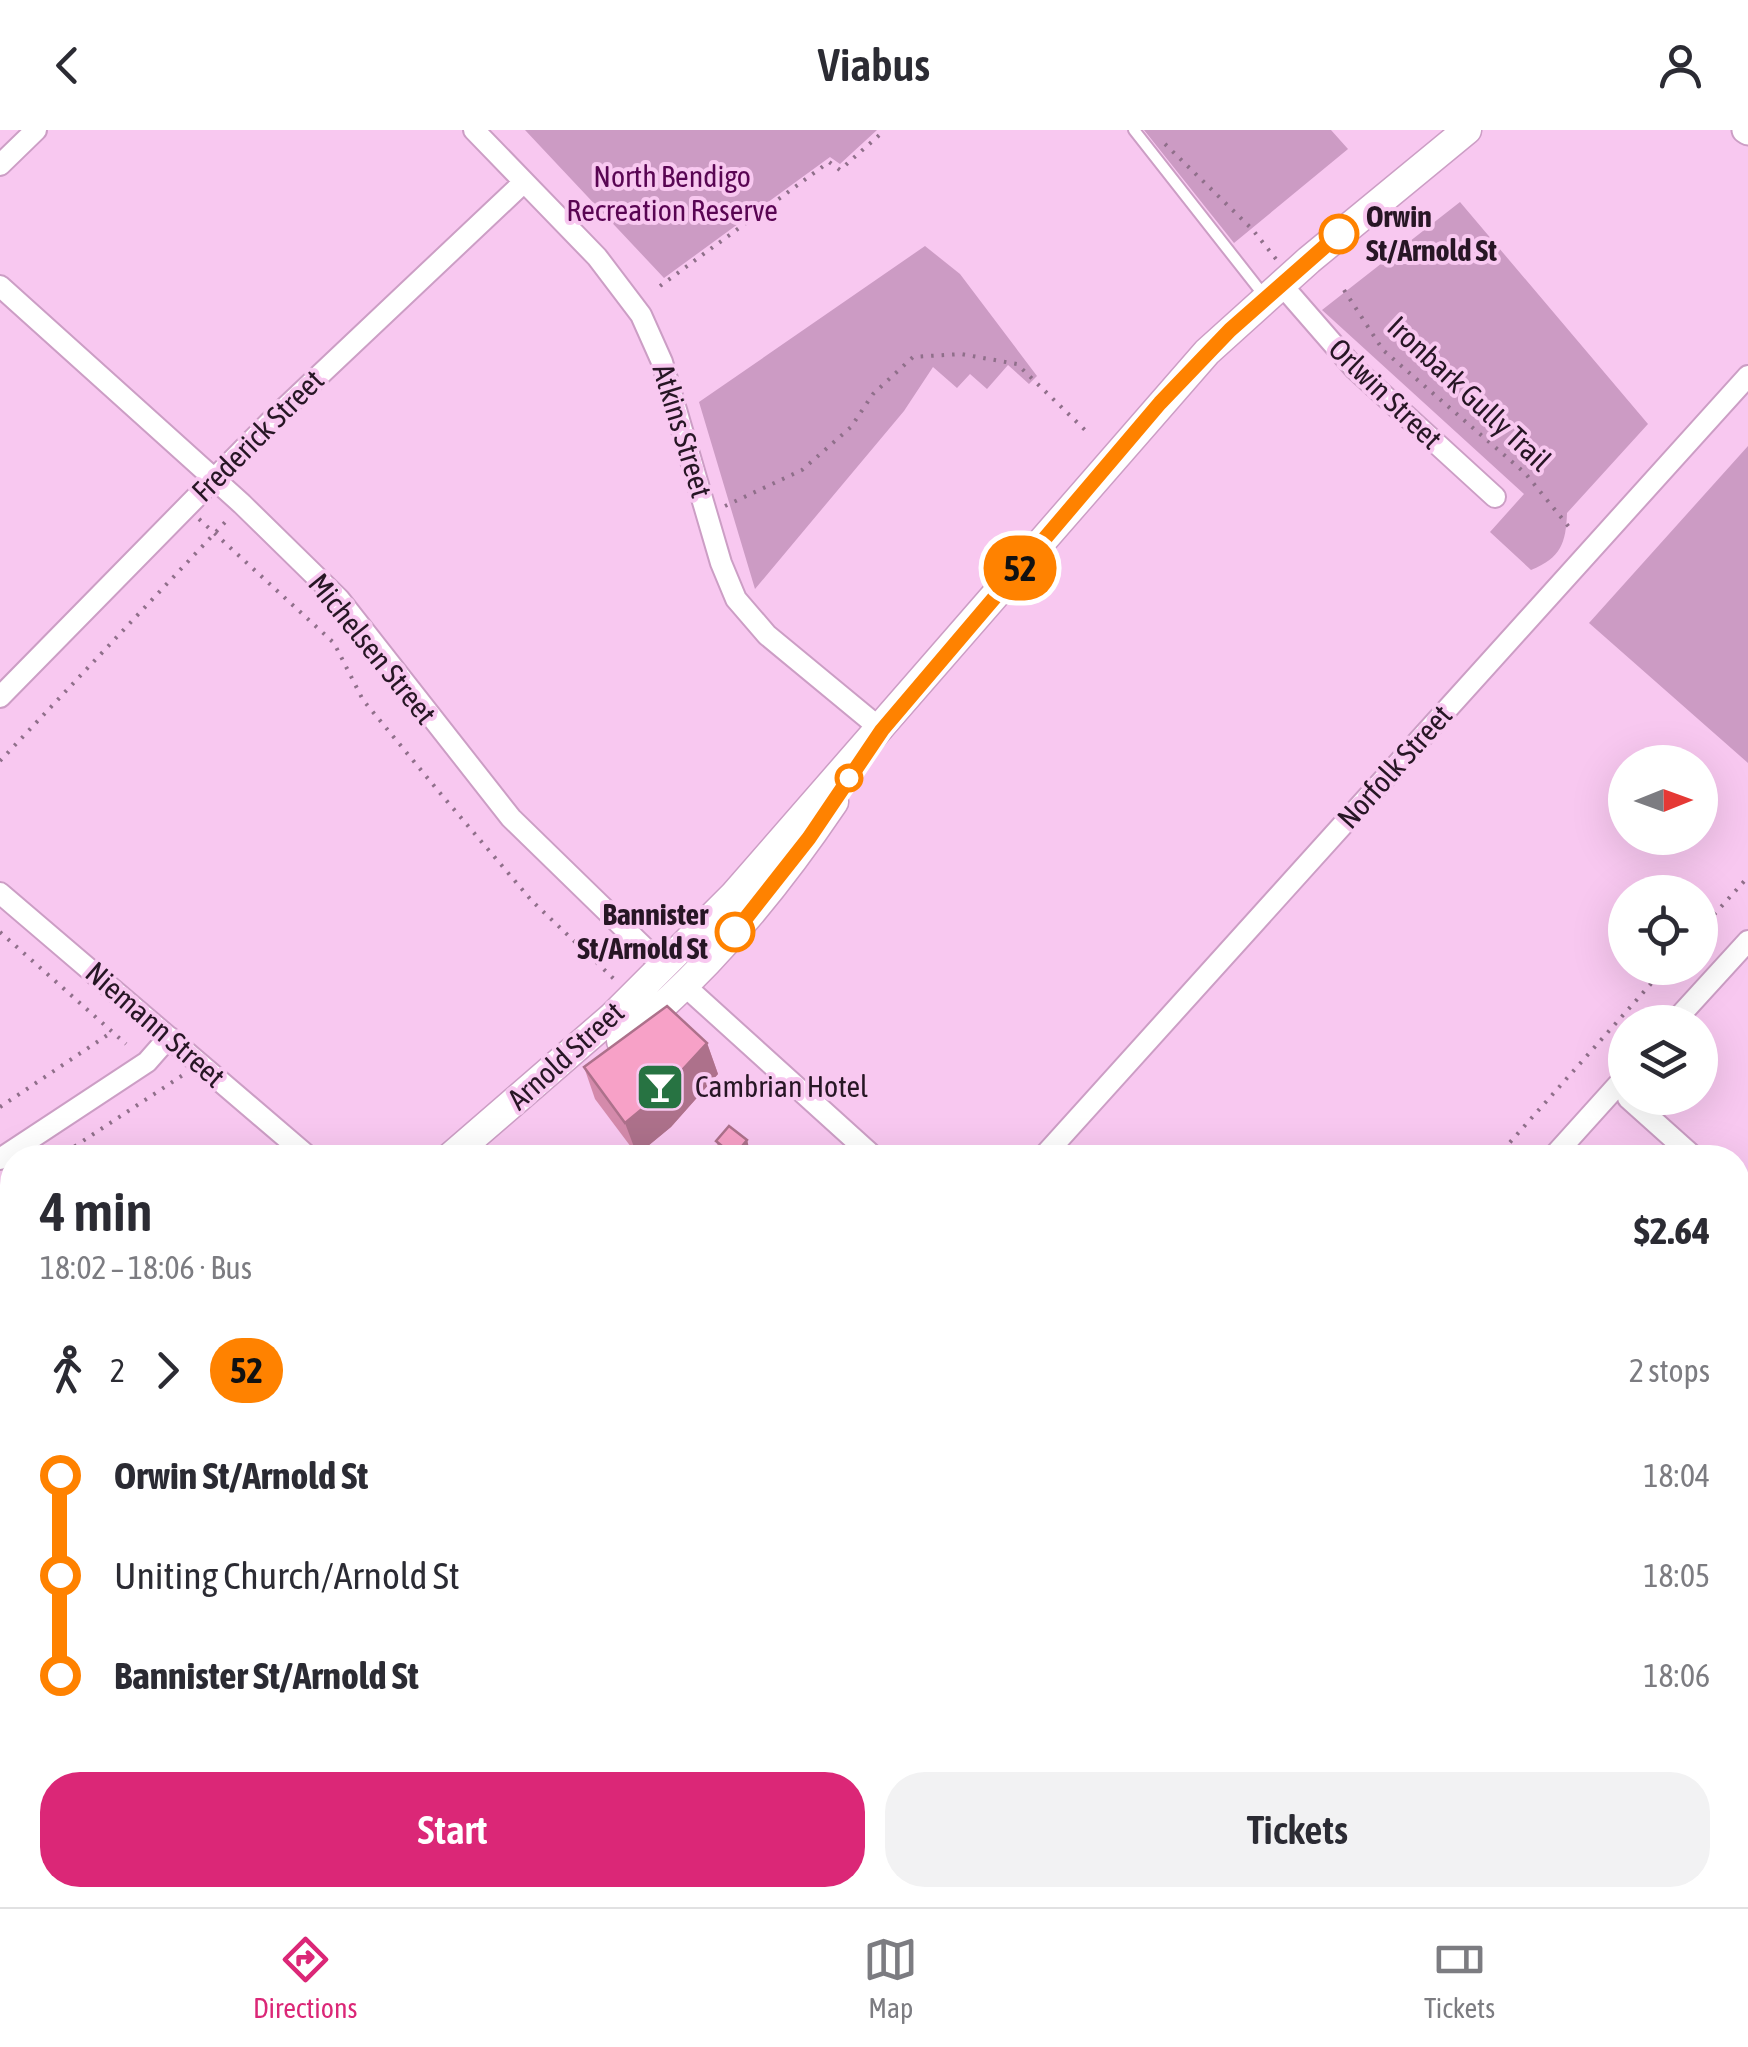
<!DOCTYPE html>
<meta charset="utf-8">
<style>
:root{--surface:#fff;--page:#f2f2f3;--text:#2b2b33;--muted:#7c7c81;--line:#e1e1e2;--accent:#db2777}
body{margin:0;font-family:"Asap Condensed",sans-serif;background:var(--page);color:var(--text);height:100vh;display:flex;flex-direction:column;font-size:38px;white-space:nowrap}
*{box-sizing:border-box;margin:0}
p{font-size:32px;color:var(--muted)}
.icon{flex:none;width:55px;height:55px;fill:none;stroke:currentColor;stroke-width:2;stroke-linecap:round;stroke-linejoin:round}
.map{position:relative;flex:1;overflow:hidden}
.sheet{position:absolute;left:0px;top:1015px;width:1750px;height:762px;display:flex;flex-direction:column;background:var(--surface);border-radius:40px 40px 0 0;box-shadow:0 10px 40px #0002}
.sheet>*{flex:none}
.badge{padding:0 20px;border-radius:32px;font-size:35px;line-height:65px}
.needle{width:65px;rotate:89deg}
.buttons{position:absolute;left:1608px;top:615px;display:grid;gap:20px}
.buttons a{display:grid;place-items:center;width:110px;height:110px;border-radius:50%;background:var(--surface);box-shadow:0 10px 40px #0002;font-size:50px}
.map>.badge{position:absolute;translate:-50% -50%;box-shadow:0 0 0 5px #fff}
.legs{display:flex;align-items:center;gap:15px;height:110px;padding:0 40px;font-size:32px}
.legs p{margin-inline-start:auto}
.headline{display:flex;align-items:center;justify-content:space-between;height:170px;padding:0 40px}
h1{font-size:55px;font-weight:600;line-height:75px}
.primary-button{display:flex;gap:20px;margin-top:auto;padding:20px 40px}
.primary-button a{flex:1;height:115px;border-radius:40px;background:var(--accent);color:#fff;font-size:40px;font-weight:600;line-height:115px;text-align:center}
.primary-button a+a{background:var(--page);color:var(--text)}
ul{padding:0 40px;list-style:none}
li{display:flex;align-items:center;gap:35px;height:100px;font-size:38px}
li i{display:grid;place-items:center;width:15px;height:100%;margin:0 12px;background:currentColor}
li i::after{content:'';width:25px;height:25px;margin:-12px;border:8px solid;border-radius:50%;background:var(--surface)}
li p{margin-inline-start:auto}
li:first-child i{background:linear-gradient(#0000 50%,currentColor 0)}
li:last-child i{background:linear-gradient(currentColor 50%,#0000 0)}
header{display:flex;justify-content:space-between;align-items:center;height:130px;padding:0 40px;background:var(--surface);font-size:45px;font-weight:600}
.dock{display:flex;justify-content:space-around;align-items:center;height:140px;border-top:2px solid var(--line);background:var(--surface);font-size:28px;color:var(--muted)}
.dock a{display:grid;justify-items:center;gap:5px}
.dock .current{color:var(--accent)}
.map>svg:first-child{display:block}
</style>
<header><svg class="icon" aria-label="back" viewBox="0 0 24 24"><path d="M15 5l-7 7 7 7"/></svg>Viabus<svg class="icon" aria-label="person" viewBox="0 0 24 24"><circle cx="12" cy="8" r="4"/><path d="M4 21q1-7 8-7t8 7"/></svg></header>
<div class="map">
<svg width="1748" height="1777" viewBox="0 0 1748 1777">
<rect width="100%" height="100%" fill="#f8c8f0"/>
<!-- green -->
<path fill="#cc9bc4" d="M525,0h352l-37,34 -10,-7 -166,121z
M1144,0h187l17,19 -114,94z
M1460,72l188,222 -81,89c-1,30 -6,45 -36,57l-41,-38 34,-38 -202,-184z
M925,116l35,28 77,102 -8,8 -21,-19 -21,24 -17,-15 -13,14 -24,-21 -29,44 -149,178 -56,-187z
M1748,316v317l-159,-140z"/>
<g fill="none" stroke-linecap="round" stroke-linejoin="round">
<!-- service casing -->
<g stroke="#cc9ec5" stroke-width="14">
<path id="service" d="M1134,0l132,168"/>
</g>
<!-- minor casing -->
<g stroke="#cc9ec5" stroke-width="24">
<path id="minor" d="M474,0l123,127 44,58 21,47 59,201 15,36 31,36 115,95
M0,35l36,-35
M1281,154l74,85 140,128
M0,156l242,218 97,95 172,219 152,148
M0,567l270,-275 254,-240
M0,763l310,265
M685,856l190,172
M1674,892l74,-81
M1628,968l67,60
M1042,1028l706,-782
M1552,1028l73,-81
M0,1029l147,-97 22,-25
M1738,1066l10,9
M1738,1322l10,-12
M1738,1539l10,9
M446,1765l14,12
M1123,1765l13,12
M1693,1765l13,12
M845,1777l11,-12
M893,1777l10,-12"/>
</g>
<!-- tertiary casing -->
<g stroke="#cc9ec5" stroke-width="29">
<path id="tertiary" d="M1745,0l3,2"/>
</g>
<!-- secondary casing -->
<g stroke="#cc9ec5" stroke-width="31">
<path id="secondary" d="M621,911c84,-66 153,-150 213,-239
M449,1028l164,-142 121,-121 473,-543 102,-92 158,-130
M0,1702l12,-21
M0,1758l12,-20"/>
</g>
<!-- path -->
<path stroke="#8f6f8a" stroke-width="4" stroke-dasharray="2.5 8" stroke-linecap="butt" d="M1165,14l87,85 24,30
M660,156l169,-124 11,8 45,-40
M1344,160l39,60 142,123 44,54
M725,376l77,-36 49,-43 22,-33 40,-37 48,-3 56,10 68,66
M199,389l135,124 29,57 77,93 92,108 83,79
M0,631l229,-243
M1700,800l48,-53
M0,802l126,112
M0,977l112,-75
M57,1028l126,-83
M1496,1028l169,-190
M0,1065l12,-8
M0,1636l12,14"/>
<!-- service -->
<use href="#service" stroke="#fff" stroke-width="10"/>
<!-- minor -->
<use href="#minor" stroke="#fff" stroke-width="20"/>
<!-- tertiary -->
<use href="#tertiary" stroke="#fff" stroke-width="25"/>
<!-- secondary -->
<use href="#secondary" stroke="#fff" stroke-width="28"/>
</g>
<!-- wall -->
<path fill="#d48aab" d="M707,913l11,31 -47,53 -34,28 -42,-56 -11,-32z
M747,1010l2,8 -7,10h-13l-10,-9 -3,-8z"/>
<!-- shaded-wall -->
<path fill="#ad718b" d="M707,913l11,31 -47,53 -34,28 -12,-32z
M747,1010l2,8 -7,10h-7l-1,-2z"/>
<!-- building -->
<path fill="#f7a1c7" stroke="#ad718b" stroke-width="2.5" d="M667,876l40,37 -48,52 -34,28 -41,-56z
M729,996l18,14 -13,16 -18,-15z"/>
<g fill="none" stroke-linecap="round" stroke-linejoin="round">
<!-- line-1 casing -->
<g stroke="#fff" stroke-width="22">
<path id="line-1" d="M735,802l74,-94 73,-108 278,-327 70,-73 109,-96"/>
</g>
<!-- line-1 -->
<use href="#line-1" stroke="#ff8200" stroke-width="15"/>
</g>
<!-- icons -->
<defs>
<g id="bar-square" transform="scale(2.5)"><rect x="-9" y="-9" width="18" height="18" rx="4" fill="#277342" stroke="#f8c8f0"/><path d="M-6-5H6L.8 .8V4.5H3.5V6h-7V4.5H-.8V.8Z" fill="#fff"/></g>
</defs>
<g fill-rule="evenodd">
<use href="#bar-square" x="660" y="957"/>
</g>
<!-- markers -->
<g fill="#fff" stroke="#ff8200" stroke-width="5">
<circle cx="1339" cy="104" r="18"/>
<circle cx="849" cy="648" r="12"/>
<circle cx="735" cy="802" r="18"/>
</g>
<g text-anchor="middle" stroke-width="8" stroke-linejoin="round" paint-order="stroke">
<!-- park labels -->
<g font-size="30" fill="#590553" stroke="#f8c8f0">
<text x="672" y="57">North Bendigo<tspan x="672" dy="34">Recreation Reserve</tspan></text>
</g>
<!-- stop labels -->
<g font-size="30" font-weight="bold" fill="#271625" stroke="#f8c8f0" text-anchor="start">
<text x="1366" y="97">Orwin<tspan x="1366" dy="34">St/Arnold St</tspan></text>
<text x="708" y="795" text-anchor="end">Bannister<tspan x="708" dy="34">St/Arnold St</tspan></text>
</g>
<!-- street labels -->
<g font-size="30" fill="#271625" stroke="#f8c8f0">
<text transform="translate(1385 264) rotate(44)" y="10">Orlwin Street</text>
<text transform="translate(1469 264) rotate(43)" y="10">Ironbark Gully Trail</text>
<text transform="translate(682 301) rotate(73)" y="10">Atkins Street</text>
<text transform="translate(258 306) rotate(-45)" y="10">Frederick Street</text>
<text transform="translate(372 519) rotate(51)" y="10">Michelsen Street</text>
<text transform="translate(1395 637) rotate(-48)" y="10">Norfolk Street</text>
<text transform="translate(155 895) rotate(41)" y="10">Niemann Street</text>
<text transform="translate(566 926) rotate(-42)" y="10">Arnold Street</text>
</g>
<!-- poi labels -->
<g font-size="30" fill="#271625" stroke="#f8c8f0" text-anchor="start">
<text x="695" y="967">Cambrian Hotel</text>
</g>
</g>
</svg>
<div class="buttons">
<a><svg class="needle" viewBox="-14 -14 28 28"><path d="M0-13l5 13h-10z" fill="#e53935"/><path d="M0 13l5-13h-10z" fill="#7c7c81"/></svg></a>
<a><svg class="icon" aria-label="locate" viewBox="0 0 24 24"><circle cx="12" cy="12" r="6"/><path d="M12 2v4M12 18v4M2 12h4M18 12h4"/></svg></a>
<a><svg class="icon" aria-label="layers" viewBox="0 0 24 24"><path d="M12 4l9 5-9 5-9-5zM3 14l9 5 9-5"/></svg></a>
</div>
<b class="badge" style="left:1020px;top:438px;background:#ff8200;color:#111">52</b>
<section class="sheet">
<div class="headline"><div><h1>4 min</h1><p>18:02 – 18:06 · Bus</p></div><b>$2.64</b></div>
<div class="legs"><svg class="icon" aria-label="walk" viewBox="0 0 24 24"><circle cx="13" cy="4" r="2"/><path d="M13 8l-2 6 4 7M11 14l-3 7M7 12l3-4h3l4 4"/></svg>2<svg class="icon" aria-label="forward" viewBox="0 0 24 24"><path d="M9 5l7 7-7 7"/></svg><b class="badge" style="background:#ff8200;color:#111">52</b><p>2 stops</p></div>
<ul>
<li><i style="color:#ff8200"></i><b>Orwin St/Arnold St</b><p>18:04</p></li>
<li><i style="color:#ff8200"></i><span>Uniting Church/Arnold St</span><p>18:05</p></li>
<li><i style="color:#ff8200"></i><b>Bannister St/Arnold St</b><p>18:06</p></li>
</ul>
<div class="primary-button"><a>Start</a><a>Tickets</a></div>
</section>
</div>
<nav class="dock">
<a class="current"><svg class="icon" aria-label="directions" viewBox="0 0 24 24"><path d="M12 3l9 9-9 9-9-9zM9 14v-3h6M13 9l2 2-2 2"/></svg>Directions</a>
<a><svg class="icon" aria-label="map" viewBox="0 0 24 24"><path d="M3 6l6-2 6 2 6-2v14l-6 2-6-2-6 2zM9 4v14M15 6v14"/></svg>Map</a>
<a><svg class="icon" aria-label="tickets" viewBox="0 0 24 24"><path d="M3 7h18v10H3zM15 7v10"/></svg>Tickets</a>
</nav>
